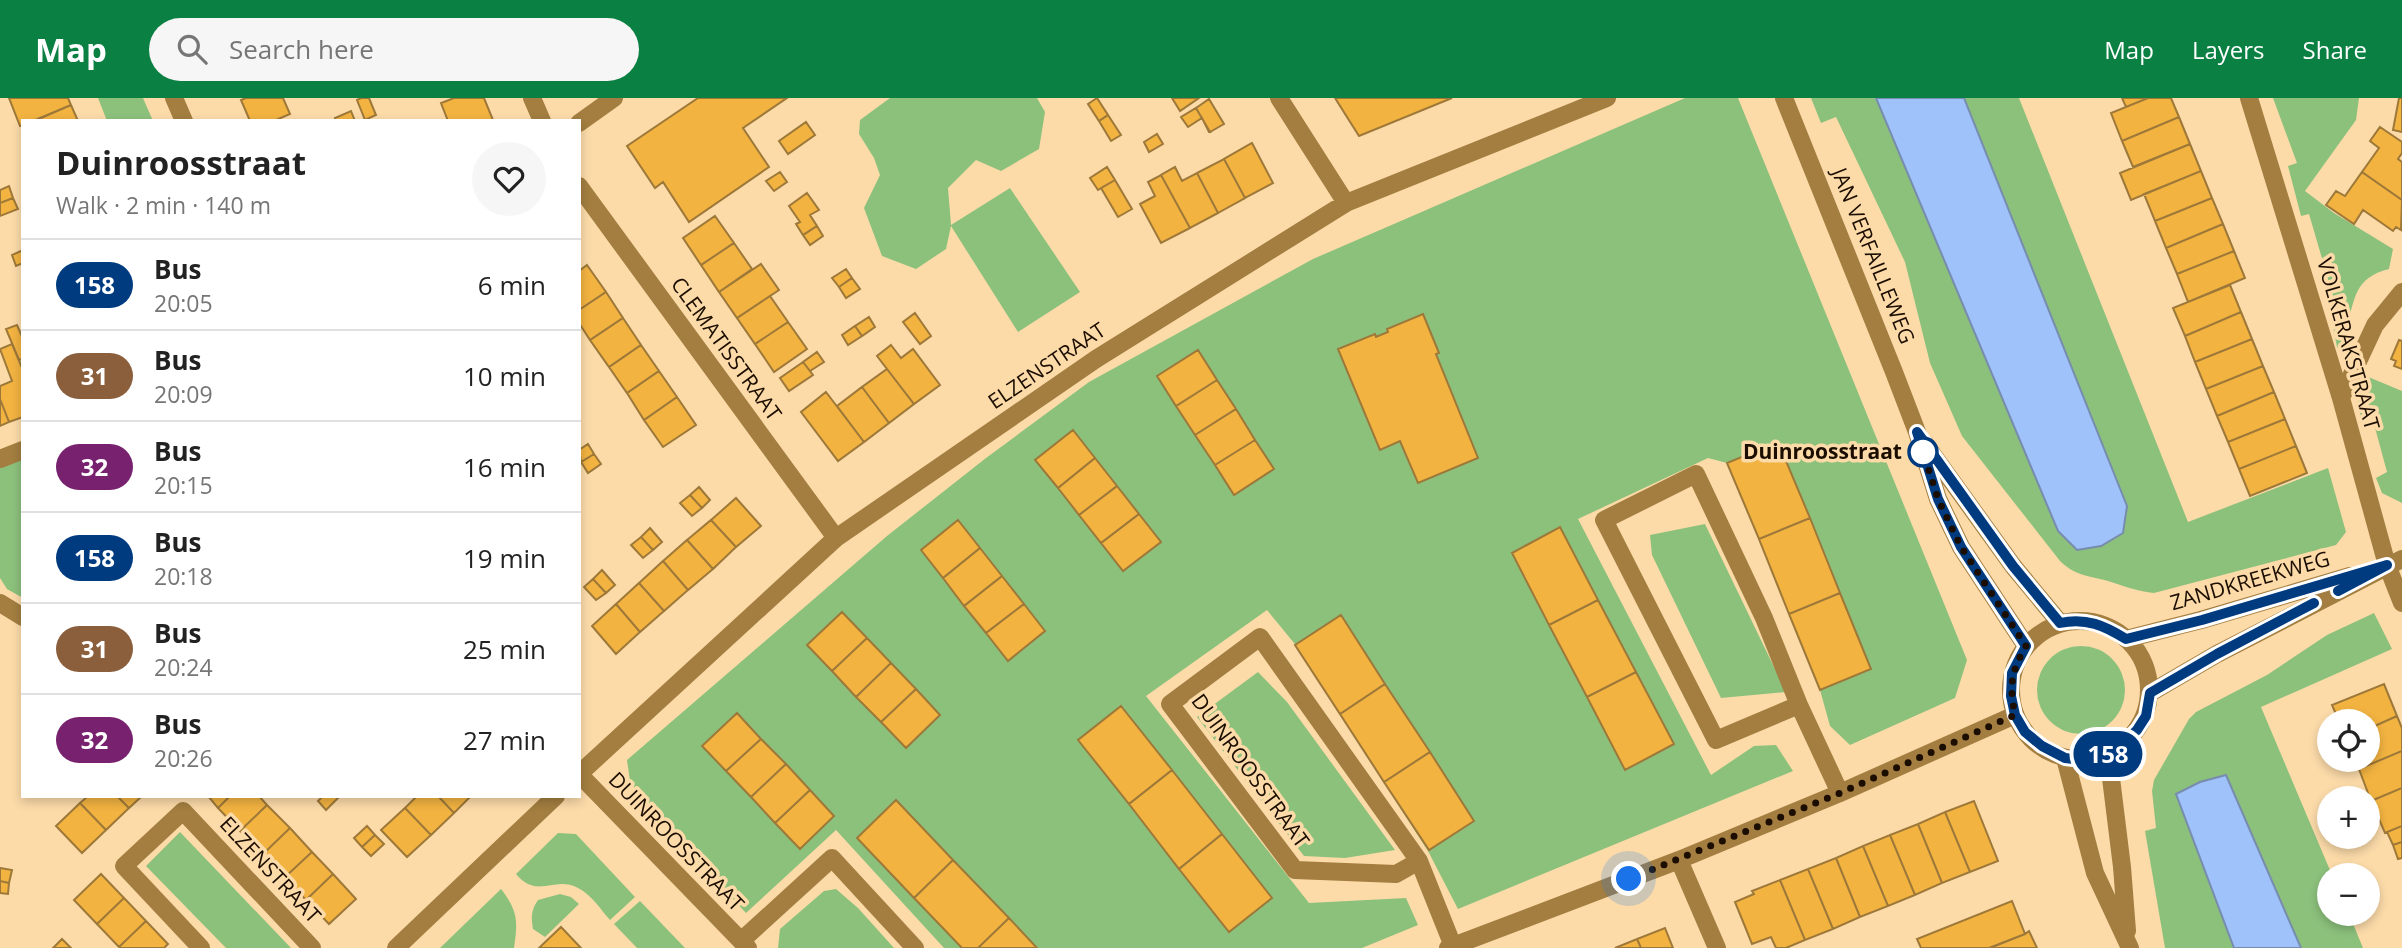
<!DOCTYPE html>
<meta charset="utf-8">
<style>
:root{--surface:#fff;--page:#f6f6f6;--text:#222;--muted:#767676;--line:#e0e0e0;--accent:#0b8043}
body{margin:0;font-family:"Open Sans",sans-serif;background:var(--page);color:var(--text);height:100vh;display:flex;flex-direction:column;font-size:26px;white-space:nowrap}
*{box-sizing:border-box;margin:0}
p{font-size:23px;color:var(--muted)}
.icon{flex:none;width:38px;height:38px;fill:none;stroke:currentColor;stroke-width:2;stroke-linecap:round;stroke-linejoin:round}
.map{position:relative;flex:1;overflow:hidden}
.drawer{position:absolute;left:21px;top:21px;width:560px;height:679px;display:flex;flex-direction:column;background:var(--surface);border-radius:0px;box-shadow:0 4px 10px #0003}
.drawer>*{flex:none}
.badge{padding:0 14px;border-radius:23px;font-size:24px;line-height:46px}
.controls{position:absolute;left:2317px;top:611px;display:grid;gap:14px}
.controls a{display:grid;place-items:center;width:63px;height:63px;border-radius:50%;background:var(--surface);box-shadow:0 4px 10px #0003;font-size:35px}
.you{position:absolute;width:35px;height:35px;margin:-18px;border:5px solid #fff;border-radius:50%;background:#1a73e8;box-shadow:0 0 0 10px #1a73e833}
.map>.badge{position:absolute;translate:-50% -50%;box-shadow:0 0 0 4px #fff}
.round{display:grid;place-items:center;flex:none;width:74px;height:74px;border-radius:37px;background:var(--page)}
.overview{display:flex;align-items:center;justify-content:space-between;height:119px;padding:0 35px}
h1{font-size:33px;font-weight:700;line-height:52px}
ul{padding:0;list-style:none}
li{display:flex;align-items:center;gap:21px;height:91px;padding:0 35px;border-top:2px solid var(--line)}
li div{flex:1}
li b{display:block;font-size:26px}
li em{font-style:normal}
li .badge{min-width:77px;font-weight:700;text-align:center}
header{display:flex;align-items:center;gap:42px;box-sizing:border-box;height:98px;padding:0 35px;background:var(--accent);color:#fff}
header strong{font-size:33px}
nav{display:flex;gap:38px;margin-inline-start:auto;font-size:24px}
.search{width:490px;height:63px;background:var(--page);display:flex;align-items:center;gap:18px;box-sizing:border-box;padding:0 24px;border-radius:38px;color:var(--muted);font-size:26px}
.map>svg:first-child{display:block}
</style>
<header>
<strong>Map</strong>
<div class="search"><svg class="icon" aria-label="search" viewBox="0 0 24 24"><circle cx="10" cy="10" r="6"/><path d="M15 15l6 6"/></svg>Search here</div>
<nav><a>Map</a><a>Layers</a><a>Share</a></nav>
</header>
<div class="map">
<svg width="2402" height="850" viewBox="0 0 2402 850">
<rect width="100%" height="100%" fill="#fcdba9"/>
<!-- green -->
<path fill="#8cc17c" d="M98,0h45l10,23h-46z
M890,0h147l8,14 -6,37 -38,22 -25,-11 -28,28 3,37 59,-37 70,104 -62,40 -67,-106 -5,23 -30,20 -34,-13 -18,-48 16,-33 -6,-17 -15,-24 1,-14z
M1685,0h53l229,562 -12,38 -105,47 -20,-19 -10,-36 50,-21 -143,-206 -19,-5 -130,61 133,256 43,-29 22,-1 17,26 -335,138 -30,-58 -134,-208 -27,-33 -121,86 163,207 97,-5 12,27 -56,23h-418l-108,-118 -90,83 -100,-108 -16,-24 -3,-21 260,-224 99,-78 103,-76 224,-123z
M1811,0h65l182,433 69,-25 -163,-408h55l169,424 140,-54 18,64 -10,13 -182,48c-16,-2 -28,-6 -43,-11 -21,-7 -33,-4 -51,-21l-98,-125 -32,-73 -25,-101 -69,-145 -15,6z
M2273,0h86l-3,22 -51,71 29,22 59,36 -4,20c-35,9 -33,28 -43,59l8,7 -5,11 -6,5 -6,-4 -6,-32 7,-2 -29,-99 -8,2 -13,-50 9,-3z
M2366,278l36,15v112l-20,-10 -6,-15 11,-6 -16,-59 -10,3c-6,-16 -2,-24 5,-40z
M23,360v140l-16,-9 -7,-11v-111z
M1705,426l81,168 -65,6 -69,-143 -2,-20z
M2374,515l18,36 -131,58 71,168h-3v39h20l14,34h-62l-75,-173 -50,19 58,154h-69l-20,-117 11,-3 -4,-37 2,-11 35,-61 7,-7 71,-37 60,-40z
M2037 592a44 44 0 1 1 88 0a44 44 0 1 1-88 0Z
M1258,574l29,30 108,148 -50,8 -41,-2 -107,-139z
M180,734l111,116h-65l-80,-82z
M558,735l18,1 59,63 -25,23c-9,-10 -19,-26 -32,-32 -24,-13 -40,12 -62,-14z
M501,791c17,22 17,32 13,59h-74z
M836,791l22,19 36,40h-116l2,-19 44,-38z
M560,796l11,3 8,7 -34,33 -12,-8c-2,-11 -2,-19 5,-29z
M640,803l45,47h-48l-23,-24z"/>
<!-- water -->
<path fill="#9ec2f9" stroke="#778cae" stroke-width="2" d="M1876,0h88l163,408 -4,27 -22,13 -24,4 -19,-19z
M2226,677l75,173h-67l-58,-154 24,-12z"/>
<!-- building -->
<path fill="#f2b341" stroke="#9d7839" stroke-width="2" d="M9,0h59l3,7 -38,16h-10v4l-3,1z
M246,0h37l7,16 -16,7h-24l-9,-21z
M361,0h8l7,17 -11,5 -8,-20z
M454,0h30l9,22 -45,1 -7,-18z
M698,0h89l-44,30 26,39 -80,55 -26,-40 -8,6 -28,-42z
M1097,0l11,17 -9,6 -11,-17z
M1172,0h27l-19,13z
M1335,0h117l-93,38z
M2122,0h26l-22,9z
M2148,0h23l8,19 -57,24 -11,-28z
M2399,0h3v34l-9,-2z
M1209,1l15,25 -14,8 -14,-24z
M71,7l7,16h-44z
M1196,10l14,24h-1l-7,-14 -14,9 -7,-10z
M351,13l4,10h-19l-1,-3z
M1108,17l13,20 -10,6 -12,-20z
M2179,19l11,27 -57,23 -11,-26z
M806,24l9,13 -27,19 -9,-13z
M2380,29l22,15v11l-4,6 4,3v38l-40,-28 17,-24 -9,-7z
M1157,36l6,10 -14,8 -5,-10z
M1252,45l21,40 -28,15 -21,-39z
M2190,46l11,27 -70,29 -11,-27z
M1224,61l21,39 -27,15 -21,-40z
M1107,69l8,13 -17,10 -8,-12z
M1175,69l7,14 15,-8 21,40 -28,15 -29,-53z
M2201,73l11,27 -57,23 -11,-27z
M780,74l7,10 -13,9 -8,-10z
M2362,74l40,28 -1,30 -5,-3 -3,4 -30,-21 -9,14 -28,-19 10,-14 9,5z
M1161,77l29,53 -29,15 -21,-39 15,-8 -7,-14z
M1115,82l17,29 -14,8 -17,-29z
M9,88l4,12 -13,5v-13z
M807,95l12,17 -9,5 7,11 -14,9 -7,-11 4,-2 -11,-16z
M13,100l5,11 -18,7v-13z
M2212,100l11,26 -57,24 -11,-27z
M715,118l19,27 -33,22 -18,-27z
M2223,126l11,27 -57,23 -11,-26z
M817,128l6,10 -13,9 -7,-10z
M734,145l18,26 -33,23 -18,-27z
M23,152v13l-7,3 -4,-11z
M2234,153l11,27 -57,24 -11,-28z
M761,166l18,26 -42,28 -18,-26z
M587,167l19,27 -27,18v-39z
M846,171l6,9 -13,9 -7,-9z
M852,180l8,11 -14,9 -7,-11z
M2230,187l11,27 -56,24 -12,-28z
M606,194l17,26 -33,22 -11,-17v-13z
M770,198l18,26 -33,22 -18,-26z
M2241,214l11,27 -57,23 -10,-26z
M915,215l16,23 -11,8 -17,-22z
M1423,216l16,39 -3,1 42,104 -60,25 -18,-42 -20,9 -42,-101 37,-15 1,3 12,-5 -1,-3z
M869,219l6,10 -13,9 -7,-10z
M623,220l18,27 -32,22 -19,-27z
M788,224l19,27 -33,23 -19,-28z
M17,227l6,14v20l-4,1 -13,-31z
M855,228l7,10 -14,9 -6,-10z
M2252,241l11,27 -57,23 -11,-27z
M2399,242l3,1v28l-8,-3 2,-5 -5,-2z
M12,246l11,26v47l-14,5 -9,-23v-13l12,-5 -12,-32z
M641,247l18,26 -32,22 -18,-26z
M891,247l10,13 12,-9 27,36 -26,19 -37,-48z
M1198,252l19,30 -41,26 -19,-30z
M817,254l7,10 -14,9 -7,-9z
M803,264l10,13 -24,16 -9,-13z
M2263,268l11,26 -57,24 -11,-27z
M887,271l27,35 -25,19 -27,-36z
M659,273l18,26 -33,23 -17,-27z
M1217,282l19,29 -41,26 -19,-29z
M862,289l27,36 -25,19 -27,-36z
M826,294l38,50 -26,19 -37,-49z
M2274,294l11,27 -57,23 -11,-26z
M677,299l19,28 -33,22 -19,-27z
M0,301l9,23 -9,4z
M1236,311l19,31 -40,25 -20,-30z
M2285,321l11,27 -57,23 -11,-27z
M1073,332l22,28 -37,30 -23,-28z
M1255,342l19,29 -40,26 -19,-30z
M1778,344l32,76 -51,21 -32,-76z
M588,346l6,10 -13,8 -2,-12z
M2296,348l11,27 -57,23 -11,-27z
M594,356l7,10 -13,9 -7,-11z
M1095,360l22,28 -38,29 -21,-27z
M1117,388l22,28 -38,29 -22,-28z
M699,389l11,13 -8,8 -12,-13z
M690,397l12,13 -10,8 -12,-13z
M736,400l25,28 -25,21 -25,-27z
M1139,416l22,28 -38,29 -22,-28z
M1810,420l30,75 -51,21 -30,-75z
M711,422l25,27 -23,22 -26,-29z
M958,422l22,28 -37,30 -22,-28z
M1560,429l38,73 -49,25 -37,-72z
M650,430l12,14 -9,8 -12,-13z
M641,439l12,13 -10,8 -12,-13z
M687,442l26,29 -25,21 -25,-29z
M980,450l22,28 -38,30 -21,-28z
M663,463l25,29 -24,21 -25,-28z
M602,472l13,15 -9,8 -13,-14z
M1002,478l22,28 -38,29 -22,-27z
M593,481l13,14 -10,7 -12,-13z
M639,485l25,28 -24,21 -24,-28z
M1840,495l31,76 -51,21 -31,-76z
M1598,502l38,72 -49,25 -38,-72z
M616,506l24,28 -24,22 -24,-28z
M1024,506l21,27 -37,30 -22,-28z
M842,514l25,26 -35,33 -25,-26z
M1341,517l44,69 -45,30 -45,-69z
M867,540l24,25 -35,34 -24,-26z
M891,565l25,26 -35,33 -25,-25z
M1636,574l38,72 -49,26 -38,-73z
M1385,586l45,68 -46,30 -44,-68z
M2384,586l13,32 -29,13v-8h-29l-7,-16z
M916,591l24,26 -34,33 -25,-26z
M1121,608l51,64 -43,34 -51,-64z
M737,615l24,26 -35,32 -24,-25z
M2397,618l5,12v23l-43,18 -4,-9h13v-31z
M761,641l25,25 -35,33 -25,-26z
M2402,653v37l-31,13 -12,-32z
M1430,654l44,69 -45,29 -45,-68z
M786,666l24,26 -35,33 -24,-26z
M1172,672l50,64 -43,35 -50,-65z
M2402,690v38l-17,7 -14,-32z
M810,692l24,26 -34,33 -25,-26z
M88,698h29l12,12 -23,22 -26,-27z
M117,698h25l-13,12z
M208,698h22l-12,12z
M230,698h29l8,9 -27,26 -22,-23z
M323,698h15l1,1 -13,13 -8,-9z
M417,698h21l16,17 -23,22 -26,-27z
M438,698h33l-17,17z
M896,702l57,60 -39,38 -57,-60z
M1974,703l24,60 -28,11 -25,-60z
M80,705l26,27 -24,23 -26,-27z
M267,707l23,23 -27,26 -23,-23z
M405,710l26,27 -24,22 -26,-27z
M1945,714l25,60 -28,11 -24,-59z
M1918,726l24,59 -27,12 -25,-60z
M367,728l8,9 -13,12 -8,-9z
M2402,728v16l-9,3 -6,-13z
M290,730l22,24 -27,25 -22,-23z
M1222,736l50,64 -43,34 -50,-63z
M375,737l9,9 -13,12 -9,-9z
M1890,737l25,60 -27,11 -25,-60z
M2402,744v16l-4,1 -5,-14z
M1863,748l25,60 -28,11 -24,-59z
M312,754l21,22 -27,26 -21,-23z
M1836,760l24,59 -27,12 -25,-60z
M953,762l56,58 -31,30h-16l-48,-50z
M0,770l12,2 -3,13 -9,-2z
M1808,771l25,60 -28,11 -25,-60z
M101,776l23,24 -27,26 -23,-24z
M333,776l23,25 -27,25 -23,-24z
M1780,782l25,60 -19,8h-10l-5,-11 -19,7 -17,-42 19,-8 -2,-3z
M0,783l9,2 -1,11 -8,-1z
M124,800l22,23 -27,26 -22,-23z
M2012,803l13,33 -36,14h-68l-4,-9z
M1009,820l28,30h-59z
M146,823l22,23 -4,4h-44l-1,-1z
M561,829l20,21h-42z
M1665,830l8,20h-32l-4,-9z
M2029,833l8,17h-47l35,-14z
M62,841l9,9h-18z
M1637,841l4,9h-26z"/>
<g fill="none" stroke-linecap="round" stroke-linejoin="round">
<!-- minor -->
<path stroke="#a37e40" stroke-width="18" d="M174,0l10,23
M532,0l10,23
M1279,0l67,105
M2249,0l92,300 46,167 15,38
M579,25l35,-25
M579,88l257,352
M2341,300l34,-73 27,-33
M0,361l23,-9
M0,505l23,14
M1799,607l-35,-87 -68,-144 -92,46 112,220 83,-35 41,88
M579,676l257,-236 260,-179 250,-156 261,-105
M579,676l169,174
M1679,762l38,88
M1419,763l-159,-224 -90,67 125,166 101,4 23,-13 34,85
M741,843l91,-83 83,90
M201,850l-77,-82 59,-55 129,137
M396,850l160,-152
M1448,850l231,-88 161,-67 175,-78"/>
<!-- tertiary -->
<path stroke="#a37e40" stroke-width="18" d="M1784,0l110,274 23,60 21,67 23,48 65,99
M1925,346l88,122 47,57
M2011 592a69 69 0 1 1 138 0a69 69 0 1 1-138 0Z
M2126,541l75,-19 149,-44
M2150,595l67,-39 185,-95
M2108,656l14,113 5,64
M2065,660l30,115 35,75"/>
</g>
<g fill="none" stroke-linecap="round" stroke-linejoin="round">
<!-- line casing -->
<g stroke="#fff" stroke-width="16">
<path id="line" d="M2314,505l-97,51 -67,39 -4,23 -9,14 -20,20 -26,11 -26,-3 -23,-12 -17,-14 -10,-17 -4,-19 1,-23 14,-27 -65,-99 -23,-48 -21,-67 96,134 47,57c26,-6 45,3 66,16l76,-19 185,-55 -49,26"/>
</g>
<!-- line -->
<use href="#line" stroke="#003b80" stroke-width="10"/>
<!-- walk -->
<path stroke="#1b0d00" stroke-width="7" stroke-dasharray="0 12.6" d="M1629,781l211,-86 175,-78c-6,-30 -4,-43 11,-69l-65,-99 -23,-48 -15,-47"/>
</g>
<!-- markers -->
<circle fill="#fff" stroke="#003b80" stroke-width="3.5" cx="1923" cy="354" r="14"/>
<g text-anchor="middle" stroke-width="7" stroke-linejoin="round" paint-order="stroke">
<!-- street labels -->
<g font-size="21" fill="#1b0d00" stroke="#fcdba9">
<text transform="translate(1873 158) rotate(68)" y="7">JAN VERFAILLEWEG</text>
<text transform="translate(2348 246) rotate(74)" y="7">VOLKERAKSTRAAT</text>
<text transform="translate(726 251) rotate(54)" y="7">CLEMATISSTRAAT</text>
<text transform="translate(1047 268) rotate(-34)" y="7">ELZENSTRAAT</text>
<text transform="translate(2250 483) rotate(-16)" y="7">ZANDKREEKWEG</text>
<text transform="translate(1250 673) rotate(54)" y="7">DUINROOSSTRAAT</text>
<text transform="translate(676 744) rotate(46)" y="7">DUINROOSSTRAAT</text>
<text transform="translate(270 772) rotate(47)" y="7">ELZENSTRAAT</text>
</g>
<!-- stop labels -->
<g font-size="21" font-weight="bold" fill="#1b0d00" stroke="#fcdba9" text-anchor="end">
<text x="1902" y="361">Duinroosstraat</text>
</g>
</g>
</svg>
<div class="controls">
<a><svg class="icon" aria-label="locate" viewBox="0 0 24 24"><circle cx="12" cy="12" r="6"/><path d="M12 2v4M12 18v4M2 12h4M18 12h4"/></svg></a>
<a>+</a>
<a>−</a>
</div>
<div class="you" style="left:1629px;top:781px"></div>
<b class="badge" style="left:2108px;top:656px;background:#003b80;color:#fff">158</b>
<section class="drawer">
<div class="overview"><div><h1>Duinroosstraat</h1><p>Walk · 2 min · 140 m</p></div><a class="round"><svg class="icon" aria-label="heart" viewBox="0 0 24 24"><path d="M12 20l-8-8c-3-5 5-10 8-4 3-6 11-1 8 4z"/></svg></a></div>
<ul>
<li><span class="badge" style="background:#003b80;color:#fff">158</span><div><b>Bus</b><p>20:05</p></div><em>6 min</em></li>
<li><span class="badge" style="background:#8b5e3c;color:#fff">31</span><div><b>Bus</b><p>20:09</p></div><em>10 min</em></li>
<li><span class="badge" style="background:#77216f;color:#fff">32</span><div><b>Bus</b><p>20:15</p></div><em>16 min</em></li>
<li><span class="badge" style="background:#003b80;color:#fff">158</span><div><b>Bus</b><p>20:18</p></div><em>19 min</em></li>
<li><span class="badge" style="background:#8b5e3c;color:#fff">31</span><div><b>Bus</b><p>20:24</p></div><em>25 min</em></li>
<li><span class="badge" style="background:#77216f;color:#fff">32</span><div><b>Bus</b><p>20:26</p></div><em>27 min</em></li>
</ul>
</section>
</div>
